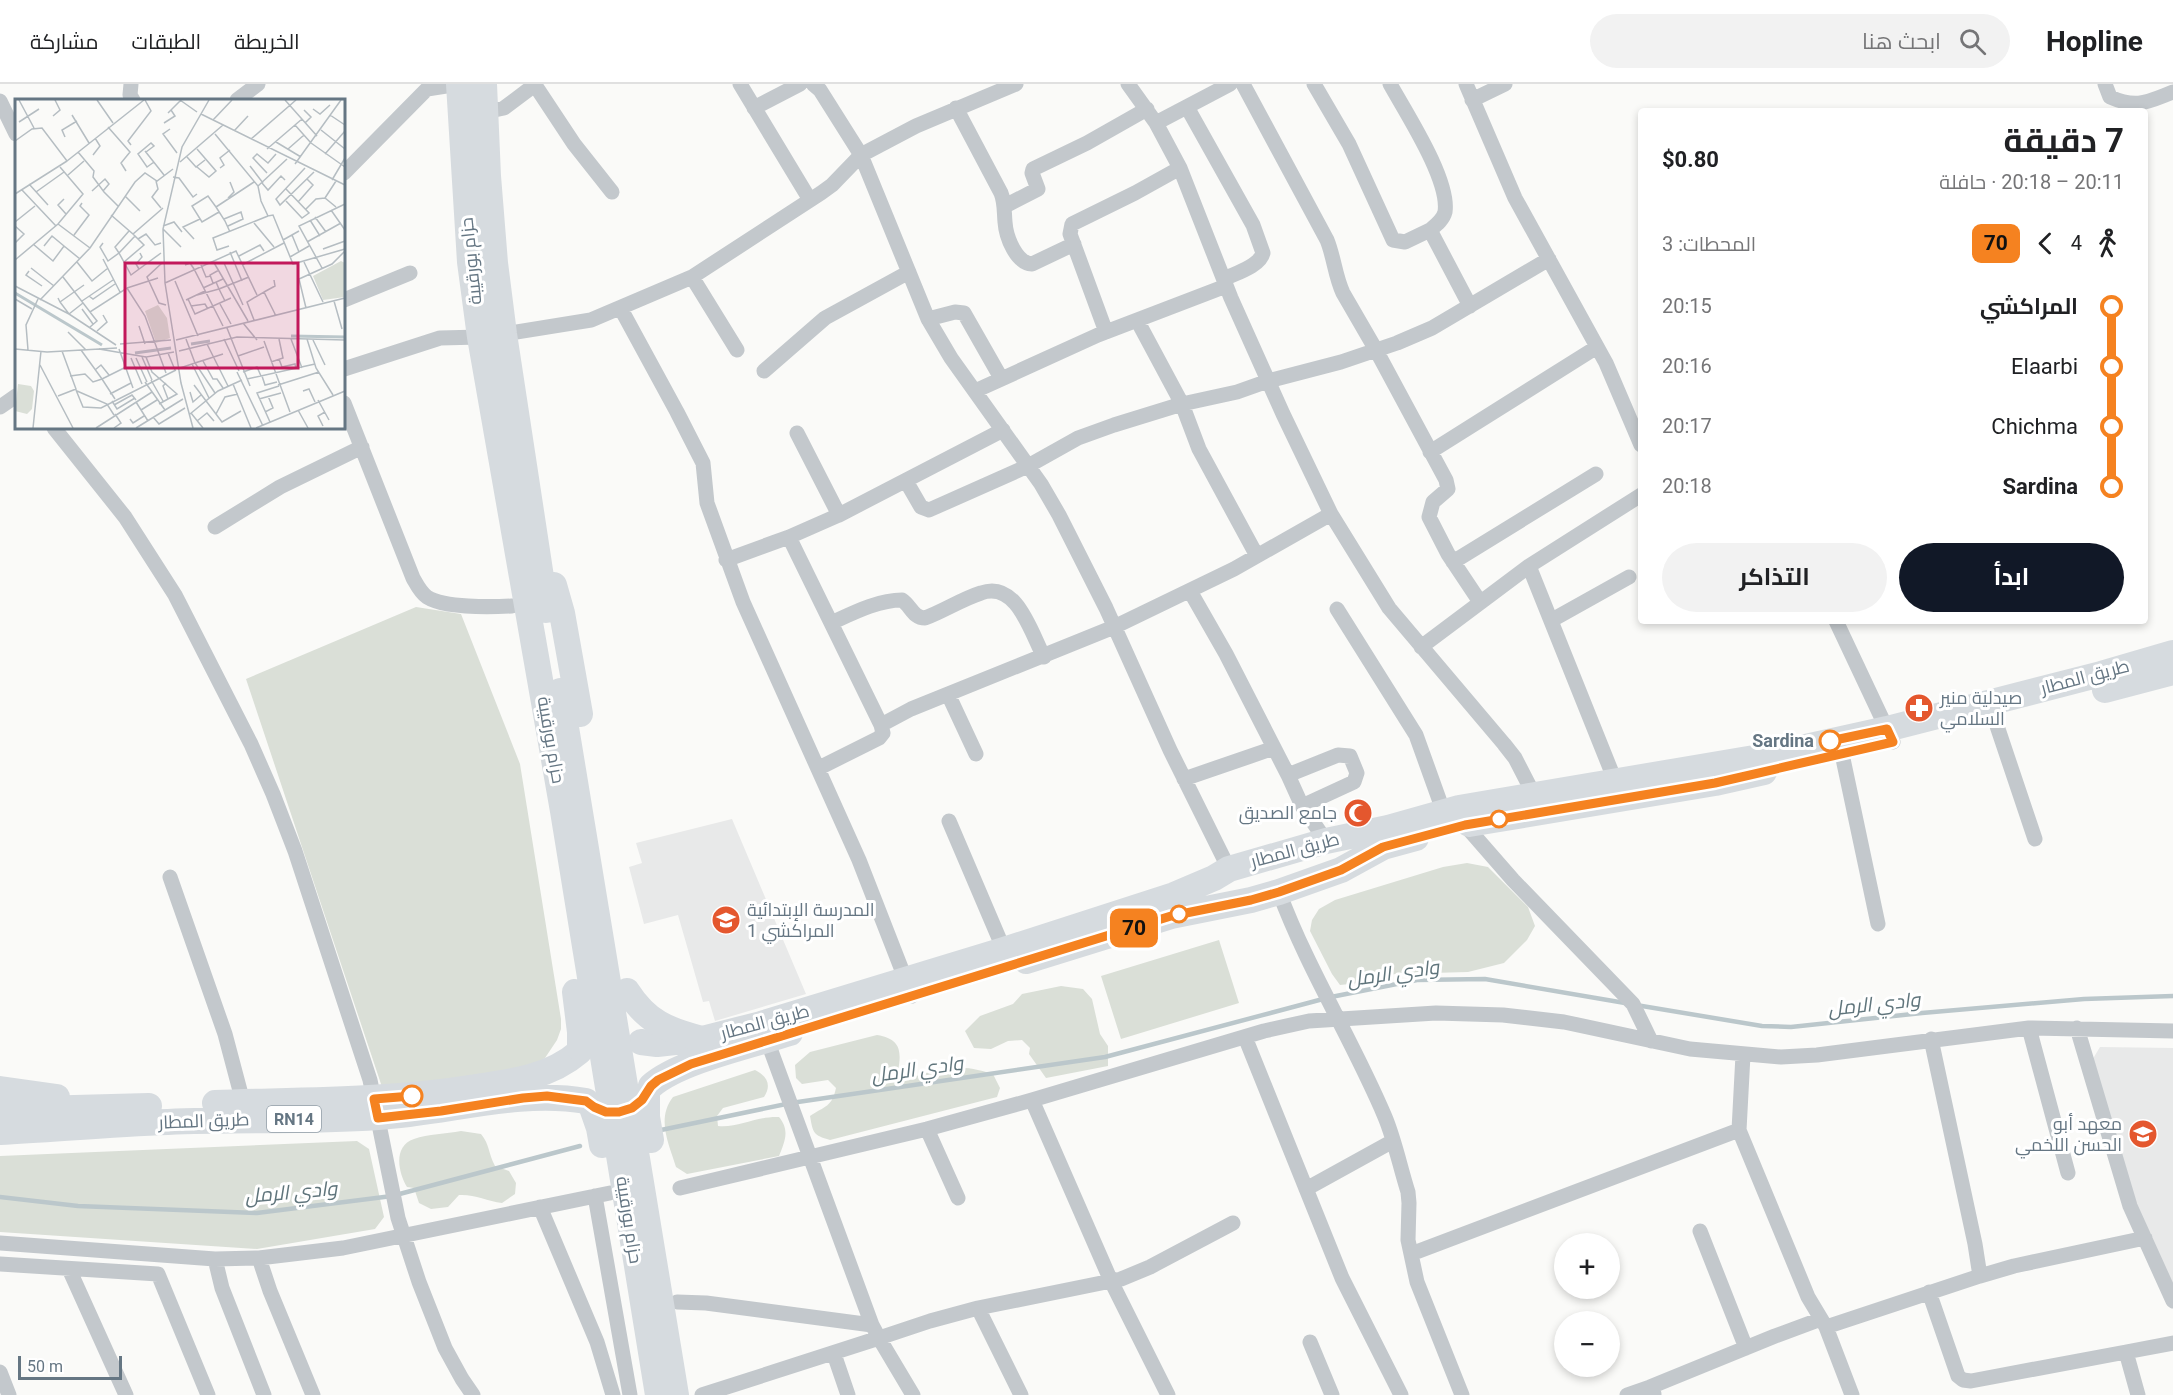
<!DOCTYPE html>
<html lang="ar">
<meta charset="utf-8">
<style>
:root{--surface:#fff;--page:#f2f2f2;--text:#202124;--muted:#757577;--line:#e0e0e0;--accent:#111827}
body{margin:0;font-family:Roboto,Cairo,sans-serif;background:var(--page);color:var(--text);direction:rtl;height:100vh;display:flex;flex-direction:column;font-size:22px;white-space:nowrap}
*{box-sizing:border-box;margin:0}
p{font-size:20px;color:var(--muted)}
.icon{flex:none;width:33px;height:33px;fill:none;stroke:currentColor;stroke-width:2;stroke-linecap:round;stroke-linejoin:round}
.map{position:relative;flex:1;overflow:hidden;direction:ltr}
.panel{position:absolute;left:1638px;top:24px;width:510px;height:516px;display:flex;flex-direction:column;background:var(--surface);border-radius:6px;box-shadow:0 3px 9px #0003;direction:rtl}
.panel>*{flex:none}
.badge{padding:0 12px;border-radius:9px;font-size:21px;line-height:39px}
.tools{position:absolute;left:1554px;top:1149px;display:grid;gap:12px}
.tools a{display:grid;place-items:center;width:66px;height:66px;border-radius:50%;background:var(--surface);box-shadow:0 3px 9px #0003;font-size:30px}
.scale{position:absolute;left:18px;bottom:15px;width:104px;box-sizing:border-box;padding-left:6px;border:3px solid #657683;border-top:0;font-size:16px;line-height:21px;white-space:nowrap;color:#657683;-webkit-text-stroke:4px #fff;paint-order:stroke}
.map>.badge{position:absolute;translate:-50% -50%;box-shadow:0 0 0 3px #fff}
.legs{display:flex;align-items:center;gap:9px;height:66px;padding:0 24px;font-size:20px}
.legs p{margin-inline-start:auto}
.head{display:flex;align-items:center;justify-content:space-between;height:102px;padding:0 24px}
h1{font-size:33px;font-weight:700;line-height:45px}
.button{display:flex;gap:12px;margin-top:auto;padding:12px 24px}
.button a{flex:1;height:69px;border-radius:36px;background:var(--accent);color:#fff;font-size:24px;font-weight:700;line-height:69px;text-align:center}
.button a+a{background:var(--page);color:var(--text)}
ul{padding:0 24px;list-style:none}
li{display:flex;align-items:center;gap:21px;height:60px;font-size:22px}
li i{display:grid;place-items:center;width:9px;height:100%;margin:0 8px;background:currentColor}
li i::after{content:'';width:15px;height:15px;margin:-8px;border:4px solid;border-radius:50%;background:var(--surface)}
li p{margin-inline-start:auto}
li:first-child i{background:linear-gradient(#0000 50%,currentColor 0)}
li:last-child i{background:linear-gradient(currentColor 50%,#0000 0)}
header{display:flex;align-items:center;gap:36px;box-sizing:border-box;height:84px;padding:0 30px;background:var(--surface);border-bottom:2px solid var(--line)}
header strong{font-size:28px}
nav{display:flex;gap:33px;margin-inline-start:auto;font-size:21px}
.search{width:420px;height:54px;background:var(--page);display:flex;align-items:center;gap:15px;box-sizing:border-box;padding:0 21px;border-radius:33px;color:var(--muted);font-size:22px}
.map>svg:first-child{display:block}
</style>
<header>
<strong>Hopline</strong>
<div class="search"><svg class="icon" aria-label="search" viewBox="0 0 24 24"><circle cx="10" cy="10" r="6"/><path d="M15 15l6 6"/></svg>ابحث هنا</div>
<nav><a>الخريطة</a><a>الطبقات</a><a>مشاركة</a></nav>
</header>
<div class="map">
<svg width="2173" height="1311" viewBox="0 0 2173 1311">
<rect width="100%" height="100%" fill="#fafaf8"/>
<!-- built -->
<path fill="#e8e9e9" d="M732,735l74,175 -91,27 -6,-20 -6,1 -25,-87 -34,9 -15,-57 13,-4 -6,-20z
M2100,963l73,1v240l-39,-83 -43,-143z"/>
<!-- green -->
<path fill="#dadfd7" d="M416,523l45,7 59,150 41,255v10l-4,11 -12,18 -6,4 -37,10 -120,15 -136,-408z
M1467,779l21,4 40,40 7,19 -8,14 -23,23 -36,9 -73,2 -36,9 -19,2 -8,-11 -22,-43 2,-11 7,-11 16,-9 108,-33z
M1219,856l20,63 -118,36 -20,-63z
M1061,902l22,3 9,10 8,35 8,12v20l-62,12 -17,-24 1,-6 -8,-8 -14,1 -17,8 -17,-1 -9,-17 15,-15 33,-12 9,-10z
M877,951c23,4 25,15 21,36l8,8c36,-11 49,-17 87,-5l7,14 -3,9 -167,43c-17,-5 -17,-7 -20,-24 15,-10 22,-9 26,-28l-8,-8 -26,4 -6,-6 -1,-13 15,-13z
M755,986c12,6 17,15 9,27l-41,11 -6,8 1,10c21,2 38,-10 61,-9 11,13 6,24 0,39l-92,18 -11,-7c-7,-23 -20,-48 -3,-70z
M461,1047l20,3c9,11 7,19 14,32l14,5 7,12 -1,11 -13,9c-15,-2 -28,-9 -43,-8l-11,12 -17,2 -12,-6 -5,-15 -7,-1c-9,-15 -14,-41 7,-48 14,-5 32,-5 47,-8z
M357,1057l12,8 15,68 -9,12 -118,20 -257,-17v-76z"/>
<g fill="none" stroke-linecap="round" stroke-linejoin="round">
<!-- stream -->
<path stroke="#bbc7cb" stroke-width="4.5" d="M1331,913l86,-17 68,-1 140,24
M1636,921l126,21 29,1 131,-14 162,-14 89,-3
M661,1046l130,-27 314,-46 218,-58
M0,1113l78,9 179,7 135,-17 188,-50"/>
<!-- minor -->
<path stroke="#c3c8cc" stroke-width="15" d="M131,0l-1,11 3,5
M740,0l70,116
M813,0l7,6 41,65 67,164 23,39 90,126 18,31 47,93 64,142 59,119
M1128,0l28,39 24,45 51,130 52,116 48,100 58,94 115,136 11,14 19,37 1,6
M1243,0l84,156c7,17 8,36 16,53l33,57 70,130 2,9 -15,13 -4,15 19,37 32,48
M1314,0l35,60 44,96 12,2 25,-12
M1390,0c16,29 60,96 55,128 -2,8 -9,13 -15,18l40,76
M1466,0l49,114 91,165 35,82
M2105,0l5,13c27,12 37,5 63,-5
M535,1l39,59 38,48
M237,16l21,-16
M1472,16l33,-16
M0,17l16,33
M1187,23l66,118 10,28c-3,13 -27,20 -39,26
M754,24l46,-24
M956,24l45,85c4,10 3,19 4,29 1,15 11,41 27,42l42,-20
M485,28l19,-4 32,-24
M1156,39l74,-39
M344,89l83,-84 32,-5
M1005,122l33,-17 -6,-16 1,-4 54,-26 60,-34
M692,193l45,73
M344,216l66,-27
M621,225l56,103 26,51 4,40 36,99 116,258 53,136
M928,235l27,-7 9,1 37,65
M1106,248l-36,-98 2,-10 63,-31 45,-25
M504,250l87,-14 101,-43 129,-84 11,-8 29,-30 55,-29 100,-42
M344,285l96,-31 40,-1
M764,287l61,-53 84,-46
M975,307l123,-56 128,-49
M344,319l69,175c4,7 7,14 14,19 17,11 65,10 85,9
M0,323l16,-11
M54,344l71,89 50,78 76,149 22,50 22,57 75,229 28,138 21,64 26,66 17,31 11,16
M797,349l42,82
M1430,368l167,-105
M906,397l15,26 8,3 99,-44 50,-28 36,-13 68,-21 -45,-84
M215,443l65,-40 82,-40
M789,453l92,188 30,-16 203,-82 120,-58 97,-55
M1257,472l-58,-107 -17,-45 55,-12 31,-11 73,-19 56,-19 35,-15 117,-69
M726,476l63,-23 50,-22 164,-85
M1453,478l143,-88
M1190,507l36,63 62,121 14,31 24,35
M1337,525l79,126 28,78
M1552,536l77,-43
M1836,537l57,121
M831,539c22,-10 47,-23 71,-23 9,6 11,18 23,18 19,-7 37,-19 56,-25 36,-13 50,40 63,64
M1421,563l108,-81
M948,610l28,60
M1994,633l41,122
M1842,670l36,170
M819,684l60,-30 4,-5 -2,-8
M1288,691l50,-20 12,1 7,17 -3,9 -52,24
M1184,695l90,-31
M1618,704l-89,-222 112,-71
M1463,736l2,5 48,55 120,124 18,37
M949,737l55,129
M170,793l55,157 18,68
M1279,808c29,78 74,149 106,225 10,24 15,50 23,75l1,11 -1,37 9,42 45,113
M2029,944l39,145
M2077,944l53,178 43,95
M1245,953l97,241 59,117
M1743,971l-4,75 69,167 18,30 26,68
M1032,1016l79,181 57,114
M927,1045l31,69
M680,1104l247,-59 105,-29 232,-69 45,-10 127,-8 67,2 61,7 126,27 91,8 36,-2 212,-27 144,3
M1306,1105l87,-48
M595,1112l35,199
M540,1123l57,135 16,53
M1700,1147l46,117
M0,1159l215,16 44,-1
M1411,1170l328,-124
M215,1175l7,29 42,107
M0,1180l158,10 50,121
M69,1185l57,126
M1980,1192l34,-10 131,-28
M1929,1208l29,84 5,4 8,1 155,-29 12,43
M677,1218l29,1 166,22
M978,1224l43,87
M1826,1243l154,-51 -5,-32 -44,-205
M1310,1258l22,53
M2126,1268l47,-9
M834,1270l14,41
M0,1288l9,23
M1650,1303l125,-51 46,-17
M313,1311l-43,-104 -11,-33 84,-10 267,-55
M702,1311l177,-57 -7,-13 -105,-285
M913,1311l-34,-57 51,-17 48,-13 143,-29 29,-12 83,-44
M1627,1311l23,-8 4,7"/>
<!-- primary -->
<path stroke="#d6dbdf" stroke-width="26" d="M2105,606l68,-18
M1469,740l246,-41 49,-11
M1026,877l145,-45 80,-16 28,-8 62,-22 42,-23 33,-9
M641,958l16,2 45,-5 59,-15 243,-74 170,-55 40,-17 15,-9 97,-28 62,-13 71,-20 301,-51 127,-28 214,-55 72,-21
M651,1002c28,-25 102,-41 139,-53
M0,1005l57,8
M215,1019c88,-3 175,-2 261,-16 36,-5 74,-10 103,-35
M0,1026l149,-4
M0,1048c56,-3 112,-8 168,-10 70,-3 140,0 210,-5 69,-4 140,-28 208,-16"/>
<!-- trunk -->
<path stroke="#d6dbdf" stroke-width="26" d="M459,0l11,178 10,75 83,474 95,584
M484,0l4,92 7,87 9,71 42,276
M554,501l8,28 18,101
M560,607l116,704
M627,907c20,31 40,39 75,48
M575,908l5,40v17
M647,1010v23l4,23
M591,1021l8,23 3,17"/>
</g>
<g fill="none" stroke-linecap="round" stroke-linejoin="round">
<!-- line-1 casing -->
<g stroke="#fff" stroke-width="14">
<path id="line-1" d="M412,1012l-38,3 4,19 63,-7 82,-13 24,-2 39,5 8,6 12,5h13l13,-4 10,-8 9,-14 7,-6 33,-16 480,-148 80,-16 28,-8 62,-22 42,-23 82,-22 250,-42 178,-41 -6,-13 -57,12"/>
</g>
<!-- line-1 -->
<use href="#line-1" stroke="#f58220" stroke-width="9"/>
</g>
<!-- icons -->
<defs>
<g id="pharmacy-disc" transform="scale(1.5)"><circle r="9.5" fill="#e4572e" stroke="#fff"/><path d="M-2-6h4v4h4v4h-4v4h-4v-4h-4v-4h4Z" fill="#fff"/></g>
<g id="mosque-disc" transform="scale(1.5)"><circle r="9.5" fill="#e4572e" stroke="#fff"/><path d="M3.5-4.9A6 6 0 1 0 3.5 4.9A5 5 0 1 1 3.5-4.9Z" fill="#fff"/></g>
<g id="school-disc" transform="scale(1.5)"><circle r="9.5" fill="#e4572e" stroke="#fff"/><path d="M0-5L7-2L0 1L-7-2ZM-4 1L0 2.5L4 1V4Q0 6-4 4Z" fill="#fff"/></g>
</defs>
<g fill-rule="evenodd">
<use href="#pharmacy-disc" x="1919" y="624"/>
<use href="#mosque-disc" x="1358" y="729"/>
<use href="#school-disc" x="726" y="836"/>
<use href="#school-disc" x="2143" y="1050"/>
</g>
<!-- markers -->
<g fill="#fff" stroke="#f58220" stroke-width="3">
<circle cx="1830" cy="657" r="10"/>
<circle cx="1499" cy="735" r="8"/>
<circle cx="1179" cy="830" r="8"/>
<circle cx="412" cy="1012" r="10"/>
</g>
<g text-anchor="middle" stroke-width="6" stroke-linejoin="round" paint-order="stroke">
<!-- shield labels -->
<rect fill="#fff" stroke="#939fa8" stroke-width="1.5" x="267" y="1022" width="54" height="26" rx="4.5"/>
<g font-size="16" font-weight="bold" fill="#657683">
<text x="294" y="1041">RN14</text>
</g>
<!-- street labels -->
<g font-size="18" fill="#657683" stroke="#fff">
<text transform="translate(471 177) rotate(-96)" y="6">حزام بورقيبة</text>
<text transform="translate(2085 593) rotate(-15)" y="6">طريق المطار</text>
<text transform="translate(551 656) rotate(80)" y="6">حزام بورقيبة</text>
<text transform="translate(1295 766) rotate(-15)" y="6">طريق المطار</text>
<text transform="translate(765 938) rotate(-15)" y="6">طريق المطار</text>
<text transform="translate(204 1037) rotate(-2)" y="6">طريق المطار</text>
<text transform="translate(629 1136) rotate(81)" y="6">حزام بورقيبة</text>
</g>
<!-- poi labels -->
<g font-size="18" fill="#657683" stroke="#fff" text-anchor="start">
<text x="1940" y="620">صيدلية منير<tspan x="1940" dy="21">السلامي</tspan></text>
<text x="1337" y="735" text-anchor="end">جامع الصديق</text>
<text x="747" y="832">المدرسة الإبتدائية<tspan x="747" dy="21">المراكشي 1</tspan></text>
<text x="2122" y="1046" text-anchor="end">معهد أبو<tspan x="2122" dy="21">الحسن اللخمي</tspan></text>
</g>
<!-- stop labels -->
<g font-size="18" font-weight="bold" fill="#657683" stroke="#fff" text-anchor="end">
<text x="1814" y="663">Sardina</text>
</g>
<!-- water labels -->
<g font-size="20" font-style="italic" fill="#60757c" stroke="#fff">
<text transform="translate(1393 889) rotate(-8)" y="7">وادي الرمل</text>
<text transform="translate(1874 920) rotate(-6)" y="7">وادي الرمل</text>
<text transform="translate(917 985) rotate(-8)" y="7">وادي الرمل</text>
<text transform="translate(291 1108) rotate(-5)" y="7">وادي الرمل</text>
</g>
</g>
<!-- overview -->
<g transform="translate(15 15)">
<rect width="330" height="330" fill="#fafaf8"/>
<path d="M326,162l4,2v34l-22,3 -10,-24zM143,206l9,13 3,20 -14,5 -11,-32zM3,285l13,2 3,5 -2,18 -5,5 -12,-3z" fill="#dadfd7"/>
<path fill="none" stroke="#bbc7cb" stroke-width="3" d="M0,194l87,52M276,237l54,1M176,245l19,-3M120,254l36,-5"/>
<path fill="none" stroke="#b5bdc2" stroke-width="1.5" d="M4,1l15,28M82,1l16,23M165,1l17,12M270,1l32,36M298,10l7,5 10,-9M289,11l7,7 -6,6M153,14l13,-13M186,15l144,71M57,16l17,28M315,16l15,10M38,17l7,-6 -5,-10M198,21l19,-20M4,23l20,-13M149,24l11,-7 -4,-6M280,26l16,18M93,28l22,25 -9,11 5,8M155,30l-7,5 14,19M306,31l24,19M219,32l14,-15M200,35l43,52 3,15 7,15 5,-1 20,49 52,-15M50,38l-3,-7 15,-9M236,40l45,-39M0,42l17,-12 10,-1 25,33 77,-61M261,43l25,15M296,44l34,24M116,46l-3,-4 23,-30 -6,-11M182,50l19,22 -7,6 -12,-10M252,50l35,-30M273,50l16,-14M130,52l19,24M63,53l16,19 -1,6 11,15 14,14M131,53l8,-6 -3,-3 -13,11 9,13 7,-5M310,55l20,-23M78,56l7,-9 -5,-8M172,58l9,10 9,-7M165,63l43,-37M280,65l46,-64M235,67l13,17M205,69l4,-3 -4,-7 10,-8M290,69l-29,31 4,6 34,-33M252,74l-14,-15 4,-4 11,9 8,-9M53,76l16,-14M158,78l6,1 14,19 4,-3M317,81l13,-22M141,82l2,8 -6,8 9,11M247,84l6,7 13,-14 4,4M14,85l19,21M243,87l29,-27M7,91l34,36M77,92l13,-12 4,5 -6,7M21,93l28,-20M0,95l52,-33M110,97l15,15M213,99l6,-6 -4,-10M310,99l11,-17M49,100l-6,6 8,9M271,102l16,17 7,-5 -23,-24M283,103l15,-17 -6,-6M201,108l38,-25M291,110l10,-10 9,-1 11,9M316,111l14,20M204,113l-17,10 -10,-16 16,-10 8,11 9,14 5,11M96,116l22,19 30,-26M300,118l11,15M209,120l17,-7 2,7 -15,7M295,121l10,16M0,123l20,-16M239,124l20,24M43,125l32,24M0,127l9,8 -9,9M148,127l11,-4 8,10M148,130l18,18M114,132l-14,16 4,6 16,-17M59,136l15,-20 -9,-9 2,-3M277,136l7,17M123,140l8,-5 9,11 6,-2M179,140l-11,-12 17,-8M268,141l16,-9M292,143l34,-19M88,144l-3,4 8,14 11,-8 5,9 20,-17 -11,-11M18,145l20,17 11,-15 16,13M29,147l8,-10 12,10M214,147l-12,4 -4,-12 55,-22M308,150l22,-8M215,153l12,29M224,157l21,-11 4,6M275,158l19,-11M88,160l17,33M0,161l43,-36 25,-30 -23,-27M198,162l35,60M62,163l15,19 16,-13M109,163l7,13 30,-22M289,163l19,40M147,164l-15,14 12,26 7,2M209,164l19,42M170,166l5,-2 4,6 29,57M186,166l5,12 5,-1M227,166l42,-22M16,169l23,18M307,169l-23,-42 46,-22M124,170l-3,-5 6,-7 -2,-4M14,172l-3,4 16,11M48,178l27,35 37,-24 18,28 21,57M160,182l23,55M150,184l71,-32 21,44M198,184l-3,-8 9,-5M0,187l54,28 47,31M112,189l31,-10M188,189l20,-9M249,193l11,-6 -1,-6M182,196l22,-6 -3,-7M74,197l4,3 22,-15M43,199l2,4 24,-17M0,200l17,10M173,200l7,15 36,-16M25,201l50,-52 45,-66 10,-9 12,8 16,-12M171,201l19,-9M67,202l31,-21M210,202l-6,-12 30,-12M319,202l8,28M45,203l9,12 14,-11M205,205l11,20M176,207l14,-2 3,5M291,209l-7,-29 33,-15 13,-13M67,210l11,15M239,221l-7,-18 17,-10 12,24M228,224l14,17M124,227l6,18M75,228l7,-6 -7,-9M212,229l23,58M82,232l10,-9 -4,-7M53,233l18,18M209,240l15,32M276,240l11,29M292,240l9,29 17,27M161,241l169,-42M298,241l12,25M249,242l26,71M105,245l51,-4M192,245l21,42M0,250l32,3 70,-4M84,250l47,8M104,250l14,39M13,251l-2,-25 12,-26M66,251l21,29 24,-12M164,252l58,-14 108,3M153,254l7,17M223,257l26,-9M127,258l10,23M116,259l11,26M121,259l11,24M264,260l3,8 13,-3 1,5M188,262l10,18h4l6,9M256,263l12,-4 -4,-19M177,265l17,34M25,266l33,63M165,269l15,-5 -9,-24M80,271l6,-5 8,10M222,273l26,54M228,273l14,-5 4,9M55,277l15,-2 8,8 9,-3M247,277l3,9 12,-3M87,280l13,20M232,280l68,-15M136,281l12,21M130,283l20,28M151,284l-3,3 5,13M218,285l18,44M179,286l28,37 19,-11M263,286l41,-13M61,291l7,17 18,1 75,-38M62,292l30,13 7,11M288,292l6,-2 6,13M175,293l3,10 8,-7M200,294l-20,-30 28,-9M95,295l21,-11M43,297l18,-7 -14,-38M244,300l22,-6M303,301l11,20M97,302l5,8 18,-11M121,303l12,19M144,305l18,-10 -25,-22 -6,-15 28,-5M99,306l18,-10 4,5M126,311l16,-10M283,311l10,18M250,313l8,-4 -5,-12M176,314l12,15M175,315l28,-23 24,-11M201,315l9,-17 13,-3M138,318l6,7 26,-16M115,320l3,4 11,-7M182,322l10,-8 7,8M255,323l-13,-29 22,-7M308,327l-5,-10 7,-4M18,329l8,-77M81,329l56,-36M99,329l7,-5 -6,-9M121,329l47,-29M178,329l-12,-45 -16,-100 -2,-54 19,-82 27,-47M241,329l89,-37"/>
<path fill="#c2185b" fill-opacity="0.15" stroke="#c2185b" stroke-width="3" d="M110,164h173v105h-173z"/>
<rect width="330" height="330" fill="none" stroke="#657683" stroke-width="3"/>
</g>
</svg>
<div class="tools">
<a>+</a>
<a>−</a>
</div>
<div class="scale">50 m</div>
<b class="badge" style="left:1134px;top:844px;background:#f58220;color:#111">70</b>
<section class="panel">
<div class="head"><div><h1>7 دقيقة</h1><p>20:11 – 20:18 · حافلة</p></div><b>$0.80</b></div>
<div class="legs"><svg class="icon" aria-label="walk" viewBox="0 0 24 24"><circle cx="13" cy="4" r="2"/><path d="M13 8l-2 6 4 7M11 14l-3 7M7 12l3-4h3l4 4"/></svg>4<svg class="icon" aria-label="back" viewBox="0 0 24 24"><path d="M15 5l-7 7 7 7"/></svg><b class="badge" style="background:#f58220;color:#111">70</b><p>المحطات: 3</p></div>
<ul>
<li><i style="color:#f58220"></i><b>المراكشي</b><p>20:15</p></li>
<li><i style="color:#f58220"></i><span>Elaarbi</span><p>20:16</p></li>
<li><i style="color:#f58220"></i><span>Chichma</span><p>20:17</p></li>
<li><i style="color:#f58220"></i><b>Sardina</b><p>20:18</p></li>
</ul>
<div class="button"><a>ابدأ</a><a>التذاكر</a></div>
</section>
</div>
